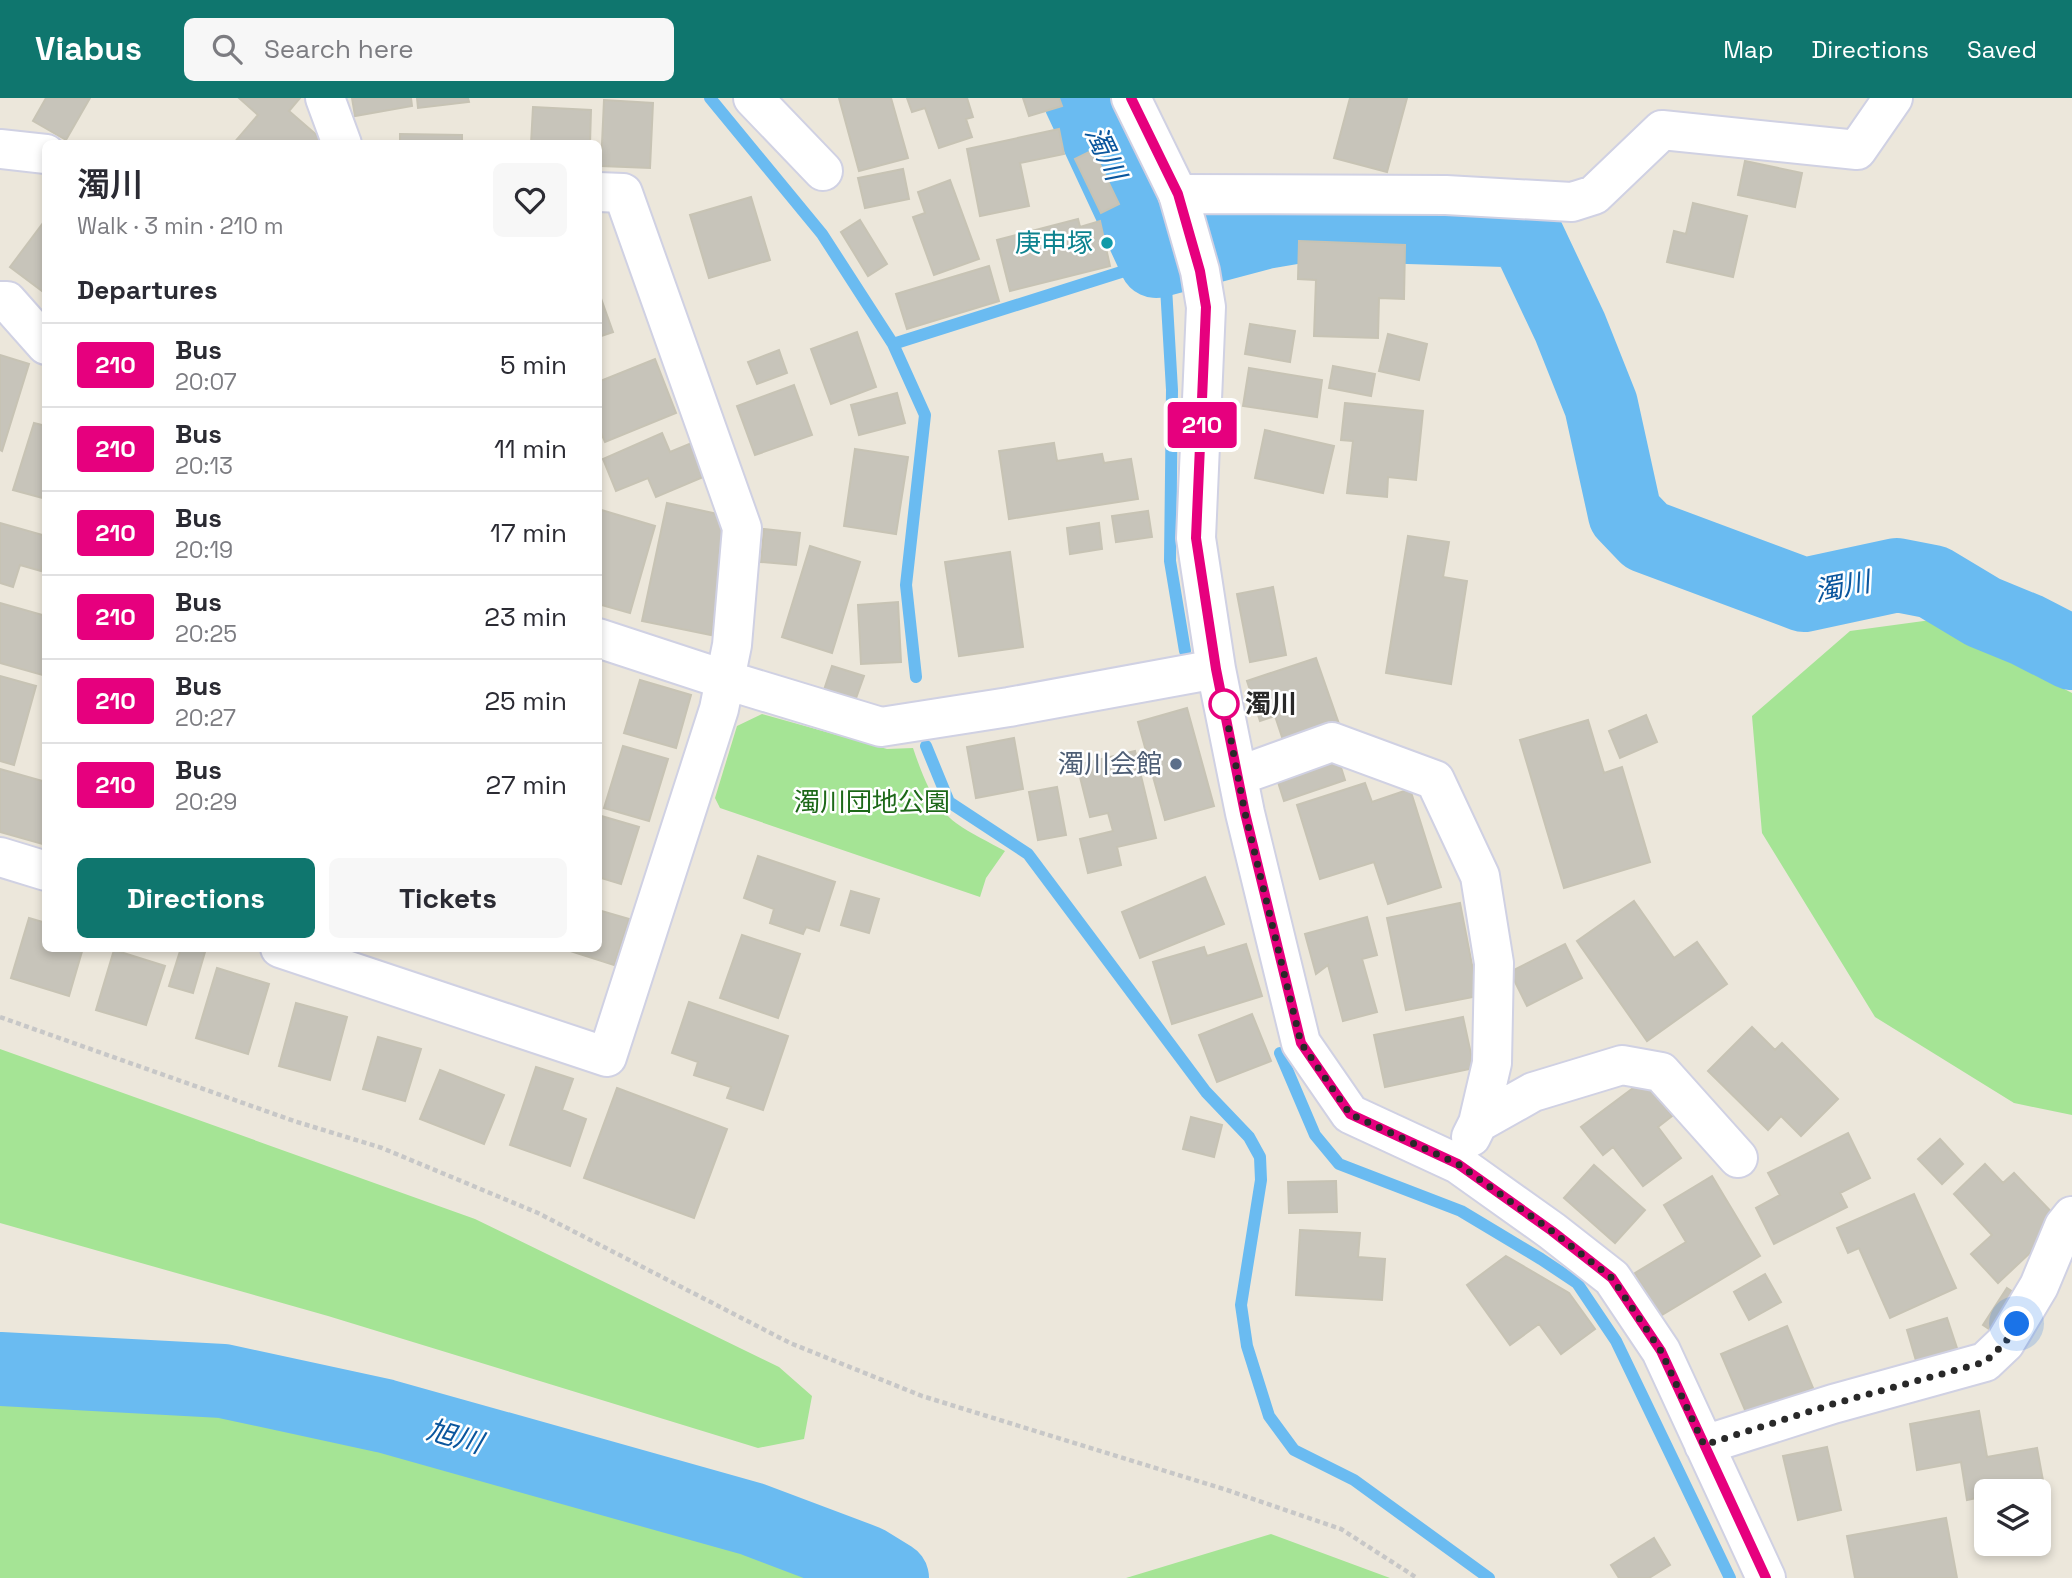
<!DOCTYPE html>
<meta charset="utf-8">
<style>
:root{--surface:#fff;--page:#f7f7f7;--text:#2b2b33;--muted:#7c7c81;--line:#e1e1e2;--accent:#0f766e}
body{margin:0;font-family:"Space Grotesk","Noto Sans JP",sans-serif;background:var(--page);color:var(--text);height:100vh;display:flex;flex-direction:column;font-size:26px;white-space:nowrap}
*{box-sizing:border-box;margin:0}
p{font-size:23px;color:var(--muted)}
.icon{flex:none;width:38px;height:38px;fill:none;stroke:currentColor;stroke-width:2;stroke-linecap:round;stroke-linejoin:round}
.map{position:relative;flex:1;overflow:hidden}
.drawer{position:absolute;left:42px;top:42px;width:560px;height:812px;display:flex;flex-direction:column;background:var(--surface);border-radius:10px;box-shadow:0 4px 10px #0003}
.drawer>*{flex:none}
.badge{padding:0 14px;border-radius:5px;font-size:24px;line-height:46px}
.tools{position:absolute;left:1974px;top:1381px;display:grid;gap:14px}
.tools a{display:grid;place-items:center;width:77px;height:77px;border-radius:10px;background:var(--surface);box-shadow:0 4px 10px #0003;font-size:35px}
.you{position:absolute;width:35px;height:35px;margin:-18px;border:5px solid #fff;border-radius:50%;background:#1a73e8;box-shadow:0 0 0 10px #1a73e833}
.map>.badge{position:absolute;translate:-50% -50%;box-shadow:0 0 0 4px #fff}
h2{padding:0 35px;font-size:26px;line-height:63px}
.round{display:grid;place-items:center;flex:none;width:74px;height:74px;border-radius:10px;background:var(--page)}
.overview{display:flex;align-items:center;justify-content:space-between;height:119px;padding:0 35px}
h1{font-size:33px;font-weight:600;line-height:52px}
.action{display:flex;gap:14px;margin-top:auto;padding:14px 35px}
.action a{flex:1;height:80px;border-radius:10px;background:var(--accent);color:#fff;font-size:28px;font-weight:600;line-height:80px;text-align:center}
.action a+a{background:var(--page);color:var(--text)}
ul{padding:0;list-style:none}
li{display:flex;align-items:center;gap:21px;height:84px;padding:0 35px;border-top:2px solid var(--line)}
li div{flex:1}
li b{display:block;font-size:26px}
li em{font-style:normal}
li .badge{min-width:77px;font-weight:700;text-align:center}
header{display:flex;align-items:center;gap:42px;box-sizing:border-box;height:98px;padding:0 35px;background:var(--accent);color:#fff}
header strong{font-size:33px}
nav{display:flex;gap:38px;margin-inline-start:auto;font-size:24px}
.search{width:490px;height:63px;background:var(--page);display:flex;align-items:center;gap:18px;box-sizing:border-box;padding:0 24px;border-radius:10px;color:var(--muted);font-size:26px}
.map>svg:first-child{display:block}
</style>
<header>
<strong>Viabus</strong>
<div class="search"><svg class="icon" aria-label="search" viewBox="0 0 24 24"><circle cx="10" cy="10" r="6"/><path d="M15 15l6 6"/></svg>Search here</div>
<nav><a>Map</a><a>Directions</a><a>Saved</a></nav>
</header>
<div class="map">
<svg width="2072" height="1480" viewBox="0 0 2072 1480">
<rect width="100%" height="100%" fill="#ece7db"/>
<!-- green -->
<path fill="#a5e495" d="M1931,522l141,73v422l-58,-12 -139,-86 -113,-184 -10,-117 98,-85z
M762,616l125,35 26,-1c9,26 20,58 43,75 15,11 33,19 49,28l-19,27 -6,19 -260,-89 -5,-10 22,-72z
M0,951l475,170 304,148 33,29 -8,43 -46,9 -430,-132 -328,-93z
M0,1285l298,42 207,50 269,75 75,28h-849z
M1271,1436l119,44h-264z"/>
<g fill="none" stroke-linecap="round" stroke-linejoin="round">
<!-- stream -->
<path stroke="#6abbf1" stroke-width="12" d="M710,0l112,136 71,110 32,71 -19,170 10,92
M893,246l263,-83 10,26 6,103 -2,171 15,90
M926,648l23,56 79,52 178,238 43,45 11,20 1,23 -20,125 6,41 22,70 25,34 60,30 135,98
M1280,955l35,82 24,29 122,47 80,48 36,24 39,58 114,237"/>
<!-- river -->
<path stroke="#6abbf1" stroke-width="74" d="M1080,0l76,163 109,-29 47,-8 193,6 22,6 43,91 31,78 24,109 21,22 158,59 93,-20 36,7 50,30 44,18 45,23
M0,1271l223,12 162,35 367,103 114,43 26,16"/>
</g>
<!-- building -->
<path fill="#c7c4ba" stroke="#c7c3b4" stroke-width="2" d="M46,0h44l-24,42 -33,-19z
M239,0h61l-11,13 38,33h-94l25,-29z
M352,0h59l1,8 -57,10z
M417,0h51l1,4 -51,6z
M839,0h52l17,60 -49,13z
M907,0h60l6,19 -7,2 6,18 -33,11 -14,-40 -13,4z
M1023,0h36l3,8 -33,10z
M1350,0h57l-20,74 -53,-14z
M604,2l49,3 -3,65 -49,-2z
M533,9l58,3 -1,34h-59z
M1059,31l5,25 -44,9 9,43 -49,10 -13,-67z
M400,36l62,1v9h-62z
M1093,52l26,54 -18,9 -26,-54z
M1745,63l57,12 -7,34 -57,-12z
M903,71l6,30 -44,9 -7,-30z
M950,82l29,79 -45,16 -21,-58 12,-4 -7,-21z
M751,99l19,63 -61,18 -19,-63z
M1693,105l54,13 -14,61 -66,-15 7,-31 12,3z
M46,121v75l-36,-27z
M1078,121l2,8 20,-6 10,45 -100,25 -13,-51z
M860,122l27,44 -19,12 -27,-44z
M1299,143l106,4 -1,54 -25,-1 -1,40 -64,-2 2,-56 -18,-1z
M989,168l10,35 -92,28 -11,-35z
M598,192l15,42 -15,5z
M1250,226l45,7 -5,31 -45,-8z
M857,234l19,55 -45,17 -20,-55z
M1388,236l39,10 -8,36 -40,-9z
M779,252l8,23 -30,11 -9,-22z
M0,257l29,9 -27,87 -2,-1z
M655,261l21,54 -71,29 -7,-16v-44z
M1333,268l42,8 -4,22 -42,-8z
M1249,270l73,12 -5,37 -74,-11z
M794,287l18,50 -57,20 -18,-49z
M897,295l8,30 -46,12 -8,-30z
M1345,305l78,8 -7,69 -28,-3 -1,20 -40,-4 6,-52 -12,-1z
M34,325l12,3v73l-33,-9z
M1265,332l69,16 -11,47 -68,-15z
M662,335l8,19 24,-10 14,33 -52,22 -8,-19 -32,13 -13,-32z
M1054,345l3,18 45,-7 2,9 27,-4 7,40 -129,20 -10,-68z
M855,351l53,8 -12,77 -52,-8z
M667,405l60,13 -8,37 9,2 -17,80 -69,-14z
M598,411l57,17 -25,87 -32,-9z
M1148,413l4,26 -36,5 -4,-26z
M0,425l46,13v19l-5,16 -21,-6 -7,22 -13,-4z
M1099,425l3,26 -32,5 -3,-26z
M764,431l36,4 -4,32 -35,-3z
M1408,438l41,6 -6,35 24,4 -16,103 -65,-11z
M810,448l50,16 -28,91 -50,-16z
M1010,454l13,95 -64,9 -14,-94z
M1273,489l13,68 -36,7 -13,-68z
M898,504l3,60 -40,2 -3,-59z
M0,505l46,13v60l-46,-13z
M1316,560l23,66 -55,19 -9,-27 -15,5 -13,-40z
M832,568l32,10 -9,25 -31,-11z
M0,578l36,10 -22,79 -14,-4z
M640,582l51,15 -15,53 -52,-15z
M1187,610l27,98 -49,14 -27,-98z
M1646,617l11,27 -37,16 -11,-27z
M1588,622l16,53 18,-6 28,95 -86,26 -44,-148z
M1014,640l9,51 -47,9 -9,-51z
M623,648l45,13 -19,62 -45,-13z
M1135,653l21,87 -39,9 4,18 -33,8 -8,-34 33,-8 -5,-18 -18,4 -13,-52z
M1338,660l7,22 -61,21 -7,-22z
M0,671l46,13v63l-46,-13z
M1365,685l7,19 38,-13 31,98 -53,17 -14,-42 -54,17 -23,-74z
M1057,689l9,48 -28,5 -9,-48z
M598,717l41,12 -18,57 -23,-7z
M758,758l77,26 -16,49 -13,-4 -3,7 -33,-11 4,-14 -30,-11z
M1205,779l19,47 -84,34 -18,-46z
M851,793l28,8 -10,34 -28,-8z
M1634,803l40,57 23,-16 30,42 -80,57 -70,-100z
M1460,805l18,93 -72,14 -19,-92z
M598,812l31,9 -15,46 -53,-17h37z
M1367,819l10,38 -15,4 15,53 -34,9 -15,-56 -12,9 -11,-40z
M29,820l17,5v25h37l-14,48 -58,-18z
M742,837l58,19 -22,64 -58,-20z
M1246,846l16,52 -90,28 -19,-62 51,-15 3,9z
M1565,846l17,34 -55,28 -17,-34z
M181,850h11l13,4 -12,41 -24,-7z
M114,852l51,16 -19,59 -50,-15z
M217,870l52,16 -21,70 -52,-16z
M689,904l99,34 -25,74 -36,-12 4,-11 -37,-12 4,-13 -26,-9z
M296,905l51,14 -17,63 -51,-14z
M1252,916l19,47 -54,21 -18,-47z
M1463,919l11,51 -89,19 -11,-52z
M1752,929l23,23 7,-7 56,56 -37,37 -20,-20 -13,14 -60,-59z
M378,939l43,12 -16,52 -42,-12z
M536,969l37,12 -11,31 24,9 -16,47 -60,-21z
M440,972l64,25 -20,49 -64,-25z
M1644,982l28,36 -14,11 23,31 -38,28 -30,-39 -10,8 -22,-28z
M617,990l110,41 -33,89 -110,-40z
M1191,1019l31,8 -8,32 -31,-8z
M1848,1035l22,45 -30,15 7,14 -73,37 -18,-36 24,-13 -12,-22z
M1940,1041l23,25 -21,20 -24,-25z
M1985,1066l18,19 11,-10 48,50 -64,60 -27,-29 21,-19 -38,-41z
M1594,1067l51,45 -30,33 -51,-45z
M1712,1078l48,80 -100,60 -25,-43 51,-31 -22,-37z
M1336,1083l1,31 -48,1 -1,-31z
M1914,1096l42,94 -66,30 -31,-70 -11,5 -11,-25z
M1300,1132l60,3 -2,24 27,2 -3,41 -86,-5z
M1506,1158l63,37 26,36 -34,25 -22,-30 -29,21 -43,-60z
M1765,1176l16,28 -32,18 -15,-28z
M2007,1190l14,9 -23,38 -15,-10z
M1947,1220l11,33 -41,13 -10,-34z
M1787,1228l26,62 -65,29 -27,-63z
M1979,1313l8,46 50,-9 7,38 -29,5h-29v5l-19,4 -6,-38 -44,8 -7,-46z
M1827,1349l14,63 -43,10 -15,-64z
M1946,1420l11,60h-102l-8,-42z
M1654,1440l16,27 -21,13h-30l-8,-13z"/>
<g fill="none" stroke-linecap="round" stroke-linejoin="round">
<!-- street casing -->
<g stroke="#d0d1e3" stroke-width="42">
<path id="street" d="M325,0l17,46
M753,0l70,73
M0,51l46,5
M0,203h7l39,44
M598,540l128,42 155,47 128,-20 207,-38
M1238,678l94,-34 103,38 45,96 14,87 -2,100 -14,60
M0,759l46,14
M280,850l327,109 112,-348 13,-64 10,-117 -119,-335 -25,-1
M1471,1039l7,-14 55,-31 89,-27 39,7 77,86
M1704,1347l129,-41 152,-42 20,-19 34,-57 25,-60 8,-10
M1766,1480l-105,-227 -49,-73 -60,-47 -94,-67 -108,-50 -49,-71 -56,-230 -29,-144 -20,-131 10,-231 -6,-36 -22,-77 268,1 126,7 22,-7 68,-65 195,20 36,-52"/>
</g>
<!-- secondary casing -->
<g stroke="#d0d1e3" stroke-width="42">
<path id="secondary" d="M1131,0l47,96"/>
</g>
<!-- path -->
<path stroke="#c7c7c7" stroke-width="4.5" stroke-dasharray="5 3.5" stroke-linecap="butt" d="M0,919l294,104 88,27 156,65 252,130 132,53 305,94 114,39 76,49"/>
<!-- street -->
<use href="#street" stroke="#fff" stroke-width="38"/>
<!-- secondary -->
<use href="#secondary" stroke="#fff" stroke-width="38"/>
</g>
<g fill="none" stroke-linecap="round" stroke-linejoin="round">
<!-- line casing -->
<g stroke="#fff" stroke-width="16">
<path id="line" d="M1131,0l47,96 22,77 6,36 -10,231 20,131 29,144 56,230 49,71 108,50 94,67 60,47 49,73 105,227"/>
</g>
<!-- line -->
<use href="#line" stroke="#e6007e" stroke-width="10"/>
<!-- walk -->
<path stroke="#292929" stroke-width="7" stroke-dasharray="0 12.6" d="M1224,606l21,109 56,230 49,71 108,50 94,67 60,47 49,73 43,94 129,-41 152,-42 20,-19 12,-19"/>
</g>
<!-- markers -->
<circle fill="#0f9aa8" stroke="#fff" stroke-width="2.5" cx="1107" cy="145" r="7"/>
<circle fill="#fff" stroke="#e6007e" stroke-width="3.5" cx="1224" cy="606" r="14"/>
<circle fill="#5c6f8a" stroke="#fff" stroke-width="2.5" cx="1176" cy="666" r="7"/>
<g text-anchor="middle" stroke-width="5" stroke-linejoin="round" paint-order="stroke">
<!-- culture labels -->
<g font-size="26" fill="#0d838f" stroke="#fff" text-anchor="end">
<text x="1093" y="154">庚申塚</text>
</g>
<!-- stop labels -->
<g font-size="26" font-weight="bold" fill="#292929" stroke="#fff" text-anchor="start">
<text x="1245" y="615">濁川</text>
</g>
<!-- service labels -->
<g font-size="26" fill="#4e5e75" stroke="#fff" text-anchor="end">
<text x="1162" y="675">濁川会館</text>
</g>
<!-- park labels -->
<g font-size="26" fill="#1d6818" stroke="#fff">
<text x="872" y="713">濁川団地公園</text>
</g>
<!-- water labels -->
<g font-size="28" font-style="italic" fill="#0a569d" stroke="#fff">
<text transform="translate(1106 55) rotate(65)" y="10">濁川</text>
<text transform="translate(1842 488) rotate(-11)" y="10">濁川</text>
<text transform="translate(455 1338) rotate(16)" y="10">旭川</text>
</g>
</g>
</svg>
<div class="tools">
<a><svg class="icon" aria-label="layers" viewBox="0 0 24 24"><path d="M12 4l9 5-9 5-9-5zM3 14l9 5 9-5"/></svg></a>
</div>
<div class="you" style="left:2017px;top:1226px"></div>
<b class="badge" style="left:1202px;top:327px;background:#e6007e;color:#fff">210</b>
<section class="drawer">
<div class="overview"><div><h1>濁川</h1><p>Walk · 3 min · 210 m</p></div><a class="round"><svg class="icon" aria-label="heart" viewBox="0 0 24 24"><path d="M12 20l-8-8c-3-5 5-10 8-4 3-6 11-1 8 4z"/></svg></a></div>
<h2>Departures</h2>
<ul>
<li><span class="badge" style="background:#e6007e;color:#fff">210</span><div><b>Bus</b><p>20:07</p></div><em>5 min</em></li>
<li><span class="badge" style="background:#e6007e;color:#fff">210</span><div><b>Bus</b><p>20:13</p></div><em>11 min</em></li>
<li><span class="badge" style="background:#e6007e;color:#fff">210</span><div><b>Bus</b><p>20:19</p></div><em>17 min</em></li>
<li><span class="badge" style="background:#e6007e;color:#fff">210</span><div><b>Bus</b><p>20:25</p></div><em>23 min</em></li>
<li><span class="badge" style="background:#e6007e;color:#fff">210</span><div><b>Bus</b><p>20:27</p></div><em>25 min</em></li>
<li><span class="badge" style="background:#e6007e;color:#fff">210</span><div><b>Bus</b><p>20:29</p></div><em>27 min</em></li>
</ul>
<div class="action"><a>Directions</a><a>Tickets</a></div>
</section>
</div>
